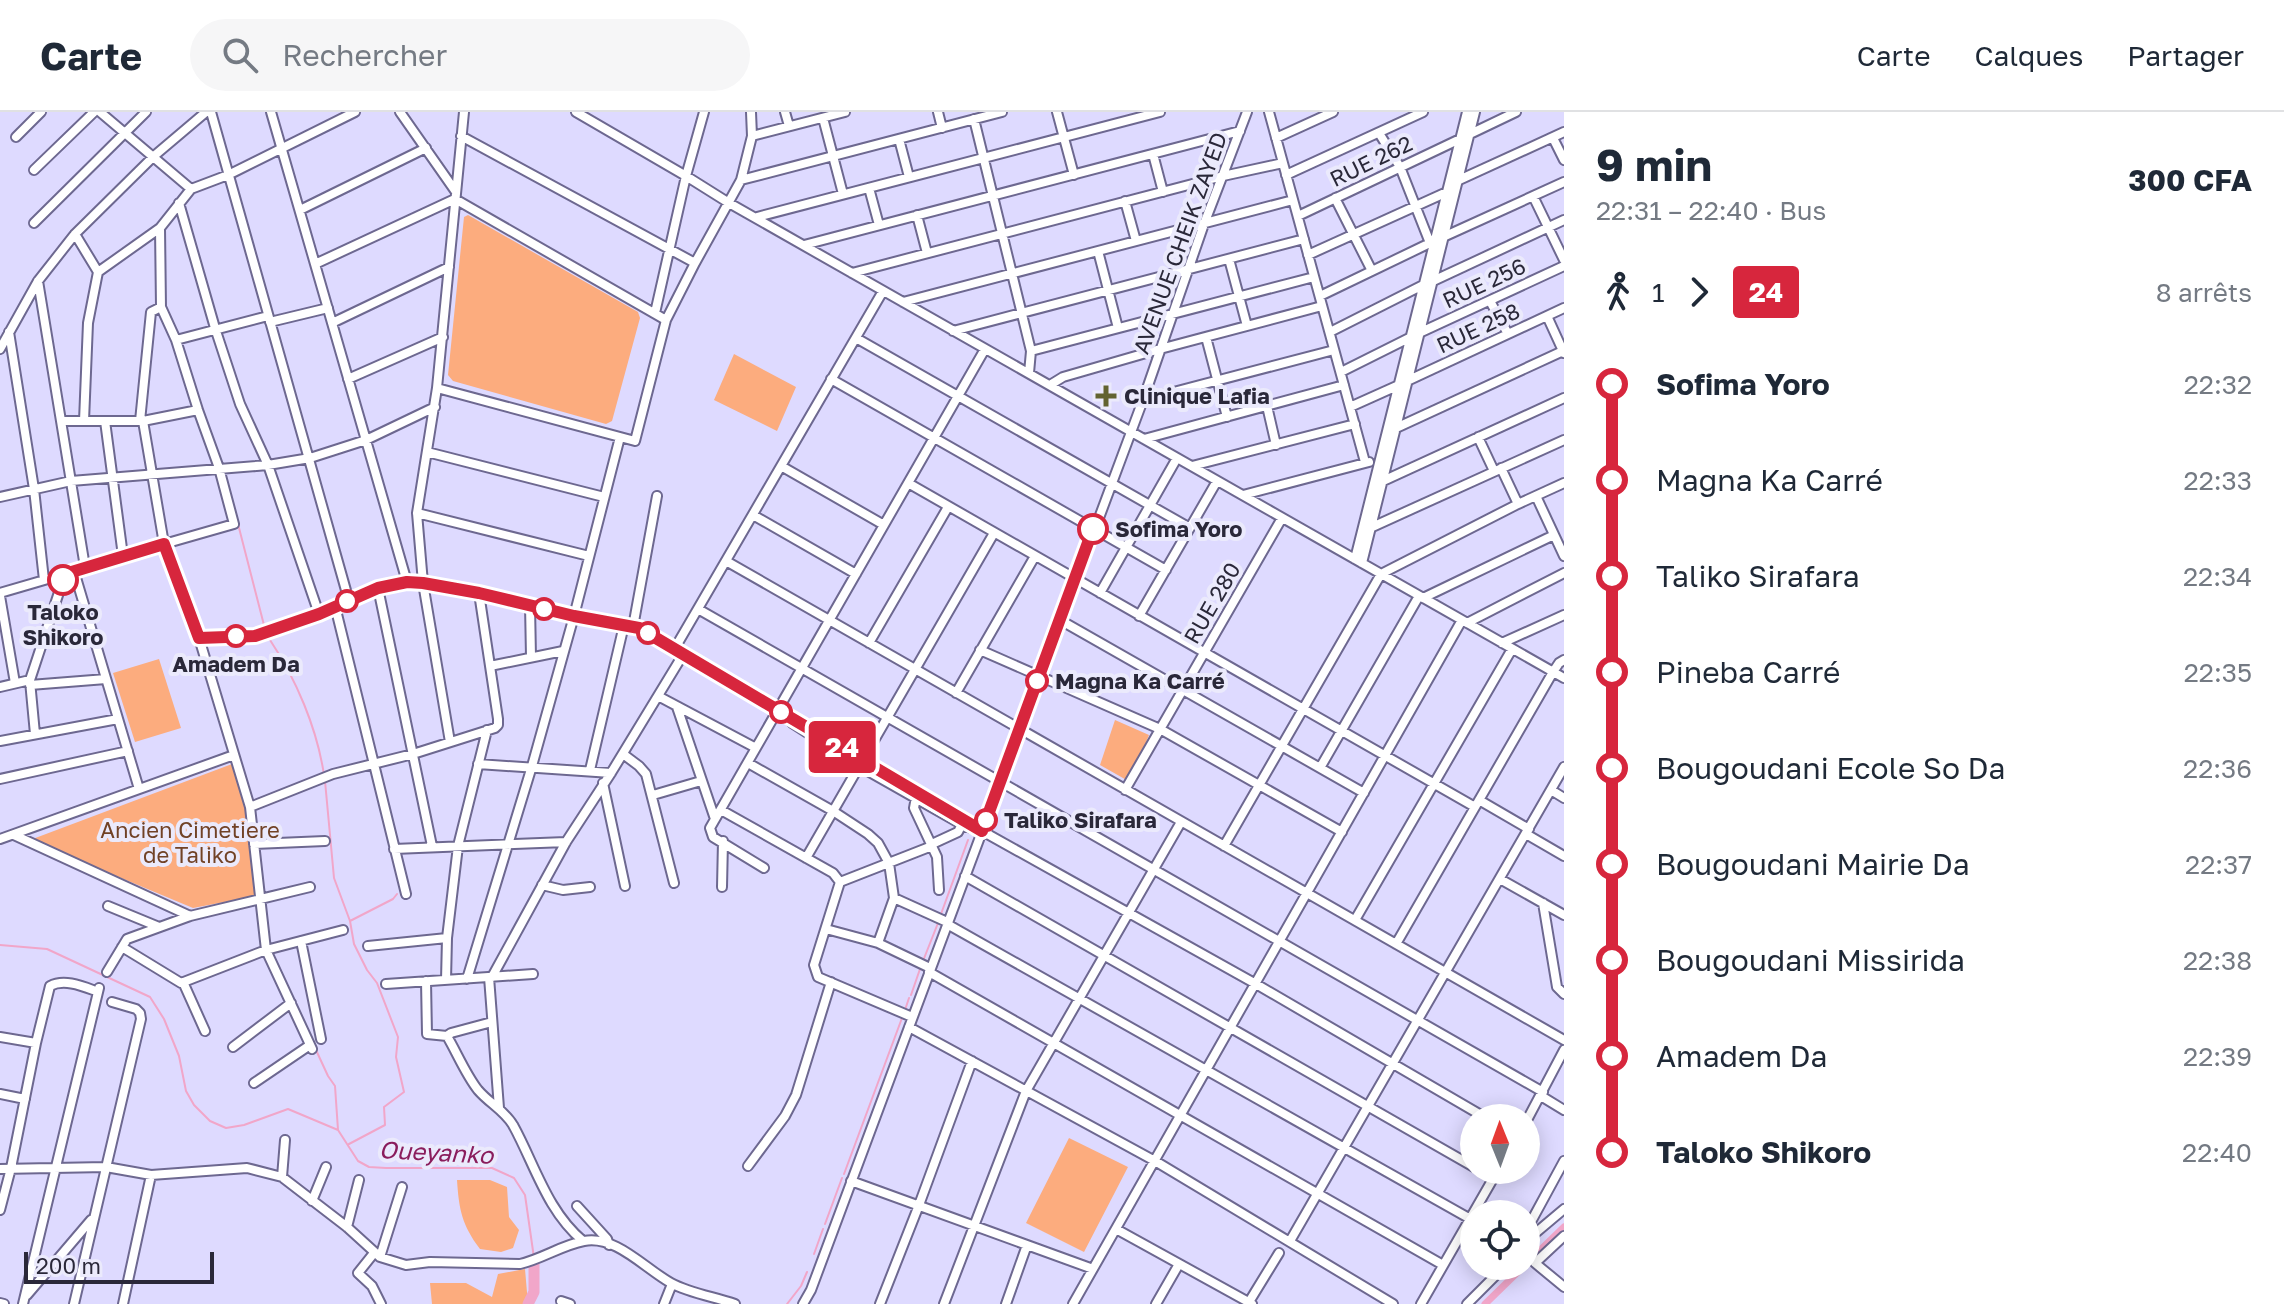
<!DOCTYPE html>
<html lang="fr">
<meta charset="utf-8">
<style>
:root{--surface:#fff;--page:#f6f6f7;--text:#1f2937;--muted:#747a83;--line:#e0e1e3}
body{margin:0;font-family:"Golos Text",sans-serif;background:var(--page);color:var(--text);height:100vh;display:flex;flex-direction:column;font-size:30px;white-space:nowrap}
*{box-sizing:border-box;margin:0}
p{font-size:26px;color:var(--muted)}
.icon{flex:none;width:44px;height:44px;fill:none;stroke:currentColor;stroke-width:2;stroke-linecap:round;stroke-linejoin:round}
.map{position:relative;flex:1;overflow:hidden}
.side{display:flex;flex-direction:column;background:var(--surface);width:720px}
.side>*{flex:none}
.badge{padding:0 16px;border-radius:6px;font-size:28px;line-height:52px}
.needle{width:52px;rotate:359deg}
.fabs{position:absolute;left:1460px;top:992px;display:grid;gap:16px}
.fabs a{display:grid;place-items:center;width:80px;height:80px;border-radius:50%;background:var(--surface);box-shadow:0 4px 20px #0003;font-size:40px}
.scale{position:absolute;left:24px;bottom:20px;width:190px;box-sizing:border-box;padding-left:8px;border:4px solid #2a2839;border-top:0;font-size:22px;line-height:28px;white-space:nowrap;color:#2a2839;-webkit-text-stroke:6px #ebeafc;paint-order:stroke}
.map>.badge{position:absolute;translate:-50% -50%;box-shadow:0 0 0 4px #fff}
.legs{display:flex;align-items:center;gap:12px;height:88px;padding:0 32px;font-size:26px}
.legs p{margin-inline-start:auto}
.head{display:flex;align-items:center;justify-content:space-between;height:136px;padding:0 32px}
h1{font-size:44px;font-weight:700;line-height:60px}
ul{padding:0 32px;list-style:none}
li{display:flex;align-items:center;gap:28px;height:96px;font-size:30px}
li i{display:grid;place-items:center;width:12px;height:100%;margin:0 10px;background:currentColor}
li i::after{content:'';width:20px;height:20px;margin:-10px;border:6px solid;border-radius:50%;background:var(--surface)}
li p{margin-inline-start:auto}
li:first-child i{background:linear-gradient(#0000 50%,currentColor 0)}
li:last-child i{background:linear-gradient(currentColor 50%,#0000 0)}
header{display:flex;align-items:center;gap:48px;box-sizing:border-box;height:112px;padding:0 40px;background:var(--surface);border-bottom:2px solid var(--line)}
header strong{font-size:38px}
nav{display:flex;gap:44px;margin-inline-start:auto;font-size:28px}
.search{width:560px;height:72px;background:var(--page);display:flex;align-items:center;gap:20px;box-sizing:border-box;padding:0 28px;border-radius:44px;color:var(--muted);font-size:30px}
main{display:flex;flex:1;min-height:0}
.map>svg:first-child{display:block}
</style>
<header>
<strong>Carte</strong>
<div class="search"><svg class="icon" aria-label="search" viewBox="0 0 24 24"><circle cx="10" cy="10" r="6"/><path d="M15 15l6 6"/></svg>Rechercher</div>
<nav><a>Carte</a><a>Calques</a><a>Partager</a></nav>
</header>
<main>
<div class="map">
<svg width="1564" height="1192" viewBox="0 0 1564 1192">
<rect width="100%" height="100%" fill="#dedaff"/>
<!-- green -->
<path fill="#fcac7e" d="M468,103l170,97 2,6 -28,103 -6,3 -153,-43 -5,-6 16,-158z
M734,242l62,33 -19,44 -63,-31z
M159,547l22,69 -46,14 -22,-69z
M1115,608l34,15 -19,47 -30,-17z
M232,652l11,26 13,106 -63,12 -163,-68z
M1069,1026l59,29 -44,85 -58,-29z
M457,1068h33l17,7 2,30 10,13 -6,18 -12,4 -21,-3c-18,-24 -21,-39 -23,-69z
M525,1157l3,35h-96l-2,-21h36l26,14 6,-23z"/>
<g fill="none" stroke-linecap="round" stroke-linejoin="round">
<!-- stream -->
<path stroke="#f1a6c9" stroke-width="2" d="M195,275l20,58
M238,412l27,105
M270,528c26,39 47,88 54,135
M325,669l9,97 16,43 4,23 13,26 10,13 21,54 -2,20 8,35 -20,15 1,18 -36,19
M941,802l27,-74
M350,809l43,-22 4,-5
M0,833l47,4 103,48 14,22 15,37 7,35 8,14 16,16 16,7 18,-3 44,-16 50,21 20,31 11,6 17,1h106l22,10 11,17 9,63
M923,849l15,-38
M911,883l9,-26
M905,898l4,-12
M316,938l12,26 7,10 3,44
M844,1062l58,-156
M825,1112l17,-46
M814,1142l9,-25
M787,1192l14,-18 6,-14"/>
<!-- canal -->
<path stroke="#f1a6c9" stroke-width="7" d="M1526,1152l38,-37
M1485,1192l39,-38"/>
<!-- river -->
<path stroke="#f1a6c9" stroke-width="11" d="M528,1192l6,-12v-28"/>
<!-- minor casing -->
<g stroke="#6d6890" stroke-width="12">
<path id="minor" d="M100,0l91,77
M211,0l138,489
M271,0l136,470
M400,0l56,80
M576,0l110,64 43,27 835,475
M785,0l4,14
M938,0l4,16
M1057,0l17,63
M1269,0l96,350
M823,6l20,76
M974,7l57,232 -2,22
M1379,21l21,34 30,76
M1470,22l46,-22
M461,24l234,127
M752,24l93,-24
M16,25l25,-25
M1276,26l57,-26
M1553,26l11,22
M899,27l10,38
M1153,42l10,38
M34,58l60,-58
M1286,63l137,-63
M741,68l261,-68
M1459,68l105,-48
M869,76l10,37
M1533,84l31,64
M1335,86l37,73
M1125,89l11,40
M179,91l36,125 25,76 28,61 51,149
M300,98l126,-62
M917,103l10,38
M1298,104l162,-77
M757,105l403,-105
M34,111l112,-111
M75,122l23,38 -10,51 -4,98
M804,133l436,-114
M1098,139l20,77
M1308,143l139,-63
M1229,147l18,67
M315,152l140,-65 211,121
M98,160l62,-44
M852,161l371,-97 60,-13
M38,169l47,286
M1433,169l131,-61
M1320,184l110,-53 134,-61
M1490,189l18,33
M903,190l390,-102
M655,201l31,-137 18,-64
M1547,204l17,37
M270,210l58,-14
M332,211l117,-56
M953,219l351,-92
M9,220l25,157 10,91
M1330,220l95,-48
M1419,221l145,-67
M1206,225l21,80
M856,226l334,190
M176,228l92,-24
M0,237l38,-68 37,-47 79,-78 52,-44
M1031,239l283,-74
M1341,260l70,-35
M348,267l95,-42
M831,267l335,191
M1407,269l157,-73
M1050,273l13,-8 97,-28 162,-43
M437,276l198,53 31,-121 29,-57 46,-83 11,-44 -1,-24
M1143,288l191,-50
M1267,294l9,39
M1350,295l49,-22
M61,309h82l55,-11
M105,309l18,135
M140,309l11,-109 10,-5
M143,309l21,123 70,-20 -15,-56 -21,-58 -22,-70 -15,-33 -1,-79 31,-39 37,-14 127,-63
M1396,316l167,-77
M1478,325l16,34
M1144,327l200,-54
M427,340l177,45
M781,354l103,59
M1192,354l163,-42
M1501,356l17,36
M1383,369l181,-83
M908,371l567,324
M1243,383l126,-33
M1536,384l28,60
M0,385l71,-16 197,-16 42,-7 56,-18 69,-33
M417,401l172,43
M753,403l103,59
M1370,416l194,-88
M1355,447l112,-447
M726,449l838,479
M1362,451l113,-451
M74,459l65,218
M378,476l54,258
M0,481l65,-19
M1100,481l77,-135
M0,484l15,87
M1423,486l131,-63
M530,493l1,52
M335,494l71,288
M698,497l845,483
M1139,504l78,-135
M1060,508l304,173
M1467,511l97,-50
M633,515l24,-131
M199,526l56,-2 64,-22 59,-26 29,-6 72,11 95,23 65,12 343,203 274,153 230,134
M869,531l79,-136
M1502,531l62,-28
M675,536l208,-357
M980,538l180,79 182,103
M490,554l73,-15
M30,569l5,53
M30,573l76,-6
M0,575l30,-7 35,-106 99,-30 35,94 51,169 16,143 46,99
M956,581l79,-137
M658,584l98,52
M677,595l38,112
M792,611l67,43 104,59 14,5
M0,629l118,-22
M450,630l-27,-159 -6,-70 20,-125 27,-276
M623,642l16,12 7,8 28,109
M748,651l85,48 35,23 10,9 11,20 5,35 -16,45
M478,652l133,9
M1320,656l99,-172
M590,658l34,-145
M0,667l128,-28
M603,671l22,103
M1125,678l157,-272
M1551,678l13,8
M653,683l48,-14
M916,685l-2,11 23,49 2,33
M1479,688l50,29
M250,695l83,-33 80,-20 82,-26 3,-3v-6l-19,-126
M721,698l112,63 7,9 -26,83 4,12 94,40
M1526,722l38,22
M14,723l176,81
M0,727l234,-84
M254,732l71,-3
M932,732l26,-12 6,-12
M1224,734l157,-272 137,-70 46,-21
M394,737l172,-7
M806,746l188,-325
M764,756l-51,-31 -3,-9 275,-479
M965,764l509,291
M1500,767l64,36
M840,770l92,-36
M542,773l21,5 27,-3
M722,775l1,-46
M894,786l53,24
M1543,791l14,84 7,7
M108,794l51,21
M1355,808l157,-271
M947,812l527,297
M826,817l52,14 52,25
M301,829l20,98
M1396,832l157,-272 6,-9 5,-3
M368,834l79,-8
M122,835l59,36 85,-33 77,-20
M107,860l20,-33 63,-23 120,-29
M929,860l514,293
M489,865l10,131
M492,865l74,-135 45,-69 73,-120
M467,867l65,-213 42,-150 46,-179
M446,868l1,-42 11,-92 29,-116
M426,869l1,53 20,2c10,17 19,39 31,54 11,13 26,20 35,35 22,40 34,86 70,116
M183,870l22,49
M386,872l147,-10
M909,915l246,134 238,143
M447,924l4,-3 41,-11
M0,925l36,6 14,-57c13,-7 30,-1 43,4
M233,935l58,-44
M254,971l56,-38
M0,982l25,5
M1541,984l23,14
M1526,1010l38,-72
M748,1054l37,-50 11,-21 35,-113
M0,1057l106,-2 45,8 96,-7 35,9 65,50 33,30 26,8 24,-3 90,2c22,-5 42,-19 64,-23 32,-6 60,27 87,42 18,10 44,14 64,21
M1480,1058l14,8
M282,1065l3,-37
M851,1069l242,88
M312,1089l14,-34
M577,1094l30,33 2,6
M0,1098l11,-42 25,-125
M347,1115l12,-47
M1116,1117l136,75
M1526,1119l38,-70
M1564,1124l-29,27 29,24
M1290,1129l274,-474
M1526,1129l38,-32
M374,1141l-16,20 14,13 9,18
M380,1145l22,-70
M27,1183l64,-75
M561,1189l9,3
M1249,1190l30,-49
M0,1191l4,1
M23,1192l76,-316
M74,1192l67,-285 -1,-6 -4,-4 -24,-7
M123,1192l28,-129
M664,1192l8,-20
M803,1192l8,-14 332,-890 61,-176 43,-112
M880,1192l39,-99 53,-144
M944,1192l82,-213 155,-269
M1006,1192l21,-59
M1073,1192l389,-684
M1156,1192l23,-40
M1421,1192l77,-134
M1467,1192l38,-38"/>
</g>
<!-- minor -->
<use href="#minor" stroke="#fff" stroke-width="8"/>
</g>
<g fill="none" stroke-linecap="round" stroke-linejoin="round">
<!-- line-1 casing -->
<g stroke="#fff" stroke-width="18">
<path id="line-1" d="M63,468l2,-6 99,-30 35,94 56,-2 64,-22 59,-26 29,-6 16,1 56,10 95,23 65,12 343,203 111,-302"/>
</g>
<!-- line-1 -->
<use href="#line-1" stroke="#d7263d" stroke-width="12"/>
</g>
<!-- markers -->
<path fill="#626330" stroke="#ebeafc" stroke-width="3" d="M1102 272h8v8h8v8h-8v8h-8v-8h-8v-8h8z"/>
<g fill="#fff" stroke="#d7263d" stroke-width="4">
<circle cx="1093" cy="417" r="14"/>
<circle cx="63" cy="468" r="14"/>
<circle cx="347" cy="489" r="10"/>
<circle cx="544" cy="497" r="10"/>
<circle cx="648" cy="521" r="10"/>
<circle cx="236" cy="524" r="10"/>
<circle cx="1037" cy="569" r="10"/>
<circle cx="781" cy="600" r="10"/>
<circle cx="986" cy="708" r="10"/>
</g>
<g text-anchor="middle" stroke-width="8" stroke-linejoin="round" paint-order="stroke">
<!-- street labels -->
<g font-size="22" fill="#2a2839" stroke="#ebeafc">
<text transform="translate(1371 49) rotate(-26)" y="8">RUE 262</text>
<text transform="translate(1180 131) rotate(-70)" y="8">AVENUE CHEIK ZAYED</text>
<text transform="translate(1484 171) rotate(-25)" y="8">RUE 256</text>
<text transform="translate(1478 216) rotate(-25)" y="8">RUE 258</text>
<text transform="translate(1212 491) rotate(-60)" y="8">RUE 280</text>
</g>
<!-- poi labels -->
<g font-size="22" font-weight="bold" fill="#2a2839" stroke="#ebeafc" text-anchor="start">
<text x="1124" y="292">Clinique Lafia</text>
</g>
<!-- stop labels -->
<g font-size="22" font-weight="bold" fill="#2a2839" stroke="#ebeafc" text-anchor="start">
<text x="1115" y="425">Sofima Yoro</text>
<text x="63" y="508" text-anchor="middle">Taloko<tspan x="63" dy="25">Shikoro</tspan></text>
<text x="236" y="560" text-anchor="middle">Amadem Da</text>
<text x="1055" y="577">Magna Ka Carré</text>
<text x="1004" y="716">Taliko Sirafara</text>
</g>
<!-- park labels -->
<g font-size="22" fill="#714226" stroke="#ebeafc">
<text x="190" y="726">Ancien Cimetiere<tspan x="190" dy="25">de Taliko</tspan></text>
</g>
<!-- water labels -->
<g font-size="24" font-style="italic" fill="#8a1d5c" stroke="#ebeafc">
<text transform="translate(436 1041) rotate(3)" y="8">Oueyanko</text>
</g>
</g>
</svg>
<div class="fabs">
<a><svg class="needle" viewBox="-14 -14 28 28"><path d="M0-13l5 13h-10z" fill="#e53935"/><path d="M0 13l5-13h-10z" fill="#747a83"/></svg></a>
<a><svg class="icon" aria-label="locate" viewBox="0 0 24 24"><circle cx="12" cy="12" r="6"/><path d="M12 2v4M12 18v4M2 12h4M18 12h4"/></svg></a>
</div>
<div class="scale">200 m</div>
<b class="badge" style="left:842px;top:635px;background:#d7263d;color:#fff">24</b>
</div>
<section class="side">
<div class="head"><div><h1>9 min</h1><p>22:31 – 22:40 · Bus</p></div><b>300 CFA</b></div>
<div class="legs"><svg class="icon" aria-label="walk" viewBox="0 0 24 24"><circle cx="13" cy="4" r="2"/><path d="M13 8l-2 6 4 7M11 14l-3 7M7 12l3-4h3l4 4"/></svg>1<svg class="icon" aria-label="forward" viewBox="0 0 24 24"><path d="M9 5l7 7-7 7"/></svg><b class="badge" style="background:#d7263d;color:#fff">24</b><p>8 arrêts</p></div>
<ul>
<li><i style="color:#d7263d"></i><b>Sofima Yoro</b><p>22:32</p></li>
<li><i style="color:#d7263d"></i><span>Magna Ka Carré</span><p>22:33</p></li>
<li><i style="color:#d7263d"></i><span>Taliko Sirafara</span><p>22:34</p></li>
<li><i style="color:#d7263d"></i><span>Pineba Carré</span><p>22:35</p></li>
<li><i style="color:#d7263d"></i><span>Bougoudani Ecole So Da</span><p>22:36</p></li>
<li><i style="color:#d7263d"></i><span>Bougoudani Mairie Da</span><p>22:37</p></li>
<li><i style="color:#d7263d"></i><span>Bougoudani Missirida</span><p>22:38</p></li>
<li><i style="color:#d7263d"></i><span>Amadem Da</span><p>22:39</p></li>
<li><i style="color:#d7263d"></i><b>Taloko Shikoro</b><p>22:40</p></li>
</ul>
</section>
</main>
